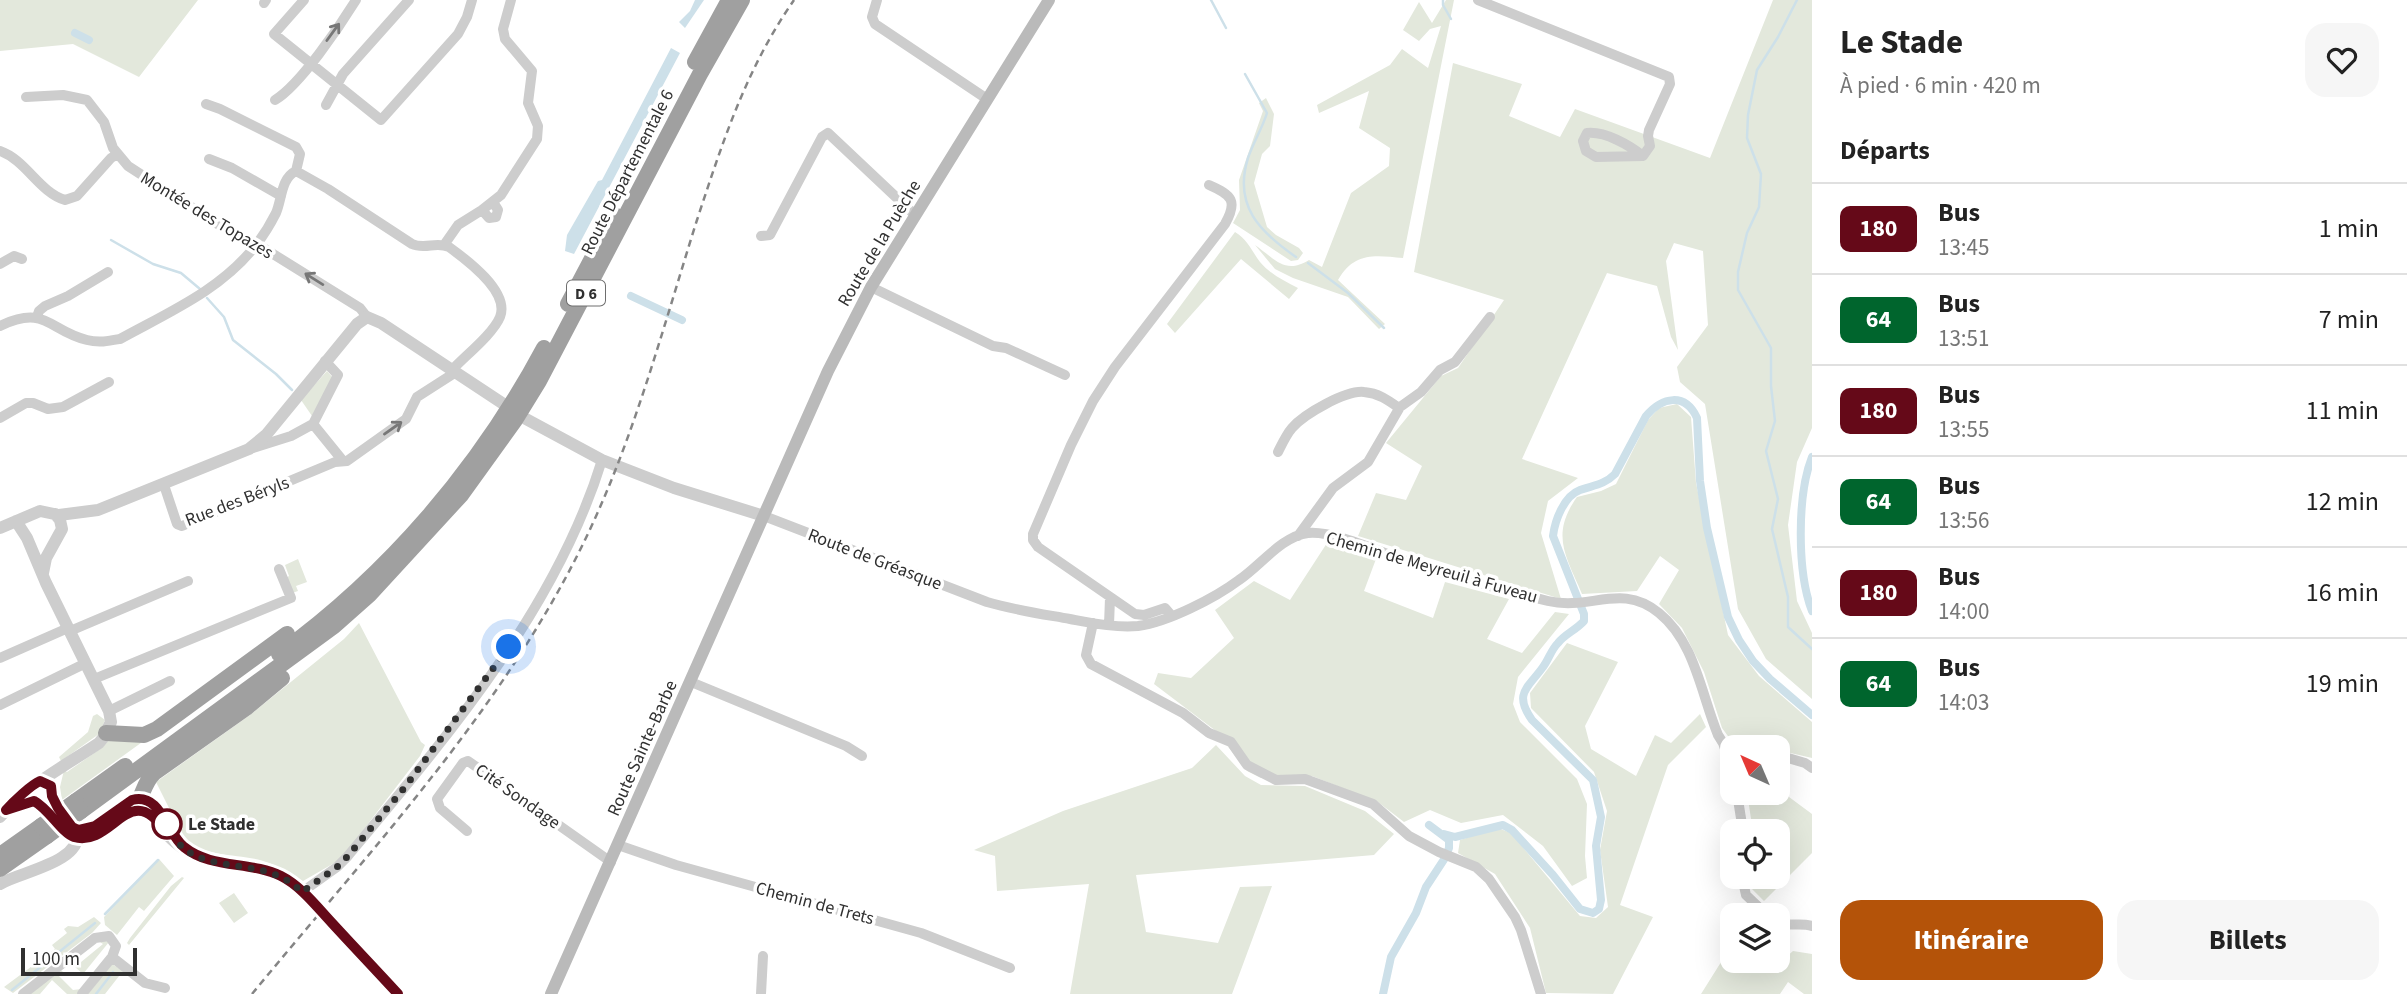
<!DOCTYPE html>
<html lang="fr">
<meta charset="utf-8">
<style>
:root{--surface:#fff;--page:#f6f6f6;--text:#222;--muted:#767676;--line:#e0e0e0;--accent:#b45309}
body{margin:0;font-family:"Source Sans 3",sans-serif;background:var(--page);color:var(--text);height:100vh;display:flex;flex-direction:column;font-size:26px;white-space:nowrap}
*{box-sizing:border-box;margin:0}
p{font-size:23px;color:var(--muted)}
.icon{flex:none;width:38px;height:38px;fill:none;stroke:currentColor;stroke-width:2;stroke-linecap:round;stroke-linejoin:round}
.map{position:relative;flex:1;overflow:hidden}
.details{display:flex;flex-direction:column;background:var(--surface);width:595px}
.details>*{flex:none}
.badge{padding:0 14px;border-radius:10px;font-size:24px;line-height:46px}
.needle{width:46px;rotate:316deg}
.tools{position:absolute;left:1720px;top:735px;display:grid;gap:14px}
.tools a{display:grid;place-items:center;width:70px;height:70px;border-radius:14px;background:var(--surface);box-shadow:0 7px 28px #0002;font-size:35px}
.scale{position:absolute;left:21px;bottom:18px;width:116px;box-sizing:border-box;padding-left:7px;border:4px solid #303030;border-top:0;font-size:19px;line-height:24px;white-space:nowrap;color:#303030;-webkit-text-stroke:5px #fff;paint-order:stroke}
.you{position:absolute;width:35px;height:35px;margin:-18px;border:5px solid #fff;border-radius:50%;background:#1a73e8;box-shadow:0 0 0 10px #1a73e833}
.map>.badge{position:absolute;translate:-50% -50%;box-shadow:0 0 0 4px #fff}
h2{padding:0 28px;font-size:26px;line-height:63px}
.round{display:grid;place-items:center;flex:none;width:74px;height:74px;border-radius:21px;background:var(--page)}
.overview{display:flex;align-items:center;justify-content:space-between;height:119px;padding:0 28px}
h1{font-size:33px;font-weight:700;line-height:52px}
.cta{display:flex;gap:14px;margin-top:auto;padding:14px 28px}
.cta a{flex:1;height:80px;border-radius:21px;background:var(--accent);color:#fff;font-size:28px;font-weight:700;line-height:80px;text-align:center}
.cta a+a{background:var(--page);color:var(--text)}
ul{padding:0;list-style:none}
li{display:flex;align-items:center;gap:21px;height:91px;padding:0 28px;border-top:2px solid var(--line)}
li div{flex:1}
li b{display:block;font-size:26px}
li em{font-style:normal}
li .badge{min-width:77px;font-weight:700;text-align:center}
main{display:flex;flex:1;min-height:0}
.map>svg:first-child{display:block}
</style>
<main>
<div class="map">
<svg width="1812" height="994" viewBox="0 0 1812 994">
<rect width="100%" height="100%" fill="#fff"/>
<!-- green -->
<path fill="#e3e8dc" d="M0,0h198l-59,77 -66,-33 -73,7z
M1446,0h8l-51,258c-29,-3 -49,-6 -65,22l47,44 -6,5 -31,-32 -55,-19 -18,-9 -20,-24c20,14 30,30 54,15l13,7 29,-74 38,-27 1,-18 -31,-20 10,-37 -50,22 -2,-8 73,-40 12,-16 26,19 13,-42 -11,3 -11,12 -16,-11 16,-28 13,21z
M1773,0h39v428l-15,34 -9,63 9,76 15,32v66l-46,-40 -28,-50 -33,-205 -25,-22 -3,-15 31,-42 -5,-74 -29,-8 -8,18 12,89 -7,-13 -14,-51 -50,-13 -85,186 56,19 -30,23 -7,32 20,66 -203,-63 18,-43 30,7 16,-34 -36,-23 55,-67 17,-8 46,-68 -90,-28 39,-209 69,21 -13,32 51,21 15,-28 135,49z
M1266,98l8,16 -4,32 -8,8 -8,29 13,44 9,8 23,13 4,5 -5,7 -7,1 -58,-38 7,-13 -1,-30 24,-69 -4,-8z
M1235,232c13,8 16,18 25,30 10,12 24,19 38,26l-9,11 -48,-40 -66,74 -8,-9z
M327,371l6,7 -21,38 -11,-16z
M1677,404l14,13 5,66 32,152 31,41 53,46v36l-34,-8v-3l-45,-4 -11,-15 -18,-56 -22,-44 -23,-24 20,-34 -19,-14 -23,35 -55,3c-16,-38 -32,-59 -5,-97l24,-6 15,-7 32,-64 11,-12z
M1327,543l49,16 -12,32 69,27 12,-36 64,17 -22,40 35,14 33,-41 14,2 -51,63 -5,27 7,18 57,57 10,25 -2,52 2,22 -15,8 -29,-40 -40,-31 -42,8 -31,-13 -26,12 -26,-20 -66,-26 -51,2 -14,-7 -31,-40 -62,-47 4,-11 33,5 43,-40 -19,-28 39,-29 36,19z
M298,559l9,23 -11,4 2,5 -6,2 -6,-15 3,-2 -4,-11z
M359,623l62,119 4,3 -5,11 -76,99 -8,7 -33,19c-12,-4 -22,-14 -34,-18 -27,-11 -62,-3 -85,-25l-28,-56 94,-67 94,-76z
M1567,643l51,19 -33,64 6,23 45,27 19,-41 16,8 29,-29 6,13 -38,38 -48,140 33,12 -40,77 -67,-1 -16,-65 -35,-54 -37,-21 2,-13 38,-12 13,5 69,83 16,2 12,-11 -8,-57 7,-39 -13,-39 -63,-64 -1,-15z
M97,714l8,6 -6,14 -38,27 -2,-4 29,-25 5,-16z
M112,736l33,4 -83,60 -2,-13 4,-17 3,2 36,-25z
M1216,745l29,31 16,9 44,1 60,25 29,23 -20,21 -238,20 10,57 72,11 22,-56 32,-1 -40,108h-162l19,-110 -92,7 -2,-35 -21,-6 89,-39 129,-43z
M1778,763l11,1v33l23,17v39l-48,48 -12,-12 -4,-12h30v-46h-25l-6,-38h31z
M159,859l15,17 -30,35 -5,-4 -22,28 -12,-10 -1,-8z
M182,877l2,1 -55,67 -2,-2 3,-5 41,-52z
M234,893l14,20 -14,10 -15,-20z
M94,917l7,6 -9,10 -79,60 -9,-6 51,-38 -3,-4 15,-12 -3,-4 4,-3 10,1z
M105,939l4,3 -26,32 -8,-7 28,-23 -6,-4z
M1728,951l4,1v9h18l21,9 22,-19 19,3v40h-8l-16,-12 -8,12h-79z
M112,964l11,7 -18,23h-17z
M60,969l3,3 -5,3 15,15 9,-1 -5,5h-10l-15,-14 -12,14h-11z"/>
<!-- water -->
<path fill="#cde0e9" d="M695,0h9l-19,28 -6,-6 11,-11z
M671,48l9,5 -106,201 -9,-3 2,-16 31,-54 4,-1z"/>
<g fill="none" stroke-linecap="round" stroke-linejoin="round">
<!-- stream -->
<path stroke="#cde0e9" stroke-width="2.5" d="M1211,0l15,28
M1443,0v5l8,14
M1797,0l-19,37 -21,33 -9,45 -1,23 14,36 -2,33 -12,26 -9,39v18l33,58v38l4,35 -9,30 12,48 -6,30 16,68v30l24,22
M1245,74l22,39c-5,16 -14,30 -19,45 -15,48 12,74 48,99
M111,240l42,24 28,9 19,16
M1308,263l40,30 36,35
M207,298l17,19 9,23 43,34 16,16
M105,914l53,-54
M12,990l83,-67
M96,994l17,-22"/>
<!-- canal -->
<path stroke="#cde0e9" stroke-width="8" d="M75,33l14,7
M631,296l51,24
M1812,457c-15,38 -15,115 0,154
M1444,834l11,3 48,-12 9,5 41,45 27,34 13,4 6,-4 2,-9 -5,-54 5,-29 -8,-37 -61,-60c-19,-27 -4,-32 11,-53 6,-8 8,-17 15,-24 7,-9 18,-13 26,-22v-7l-31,-78c2,-16 11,-40 27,-46 14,-5 24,-5 35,-16l31,-58c16,-19 39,-24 51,2l3,63 7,47 21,89 11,23 14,21 17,18 42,36
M1383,994l8,-37 25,-44 10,-26 19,-29 4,-10v-8l-20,-15"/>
<!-- minor -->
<path stroke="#cdcdcd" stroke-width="10" d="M304,0l-30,34 107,86 77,-86 9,-17 5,-17
M877,0l-5,17 3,7 112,75
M1478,0l191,77 1,7 -21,46 -1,6 2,10 -7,10 -47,1 -10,-6 -3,-10 4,-8c18,-2 42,12 56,23
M264,3l2,-3
M26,97l37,-2 24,5 17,22 9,26 15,18 119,77 10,1 103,64 7,9
M275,100c25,-15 65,-74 81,-100
M206,104l14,5 76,38 4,7 -4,17
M326,105l17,-31 66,-74
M0,151c26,9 39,41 65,49l12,-4 34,-38 7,-4
M209,159l23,9 49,28
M482,210l7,8 7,-1 2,-7 -5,-8
M761,236l9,-1 52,-98 6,-4 87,82
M444,245l14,-20 24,-15 19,-15 36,-56 1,-13 -10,-23 4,-32 -27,-32 -2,-10 8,-29
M0,264l14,-8 8,3
M871,287l122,59 13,2 59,27
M37,317l2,-6 6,-5 23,-10 40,-24
M0,326c46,-22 49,5 87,14 12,3 22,1 33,-1 49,-27 101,-49 136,-94 7,-9 15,-22 20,-32 6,-14 5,-35 20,-42l32,18 84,55c13,6 24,-3 37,3 18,13 61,45 51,70 -7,17 -35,39 -48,53
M0,418l26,-15h7l15,6 15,-2 46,-25
M313,424l30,37
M253,448l38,-12 22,-12 25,-49 -13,-14
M1278,452c4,-8 8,-17 14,-24 12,-14 54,-38 72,-36 14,1 24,8 35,16
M164,485l13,39 5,2 153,-64 12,-1 59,-42 11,-22 39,-25
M764,516l223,86c27,8 55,12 83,17 22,4 46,9 68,7 30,-4 77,-28 101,-46 21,-14 43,-44 69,-47 26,-3 81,23 107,31 43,14 88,26 133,37 43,10 73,-19 111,12 36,29 42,81 59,122l5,8 9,5
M1298,536l35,-48 35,-26 32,-55 21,-15 19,-22 15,-8 35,-45
M1171,615l-6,-7 -21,7 -9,-1 -97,-67 -5,-7v-6l38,-89 22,-44 22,-34 110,-143c13,-23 7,-29 -16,-39
M1093,623l-7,32 5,9 92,49 26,20 22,9 16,23 29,15 29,-1 68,25 36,32 30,16 37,15 13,12 26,38 6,13 20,64
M1109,625l1,-27
M70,631l118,-50
M0,658l68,-30
M94,679l197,-81 -12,-29
M691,682l155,64 16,10
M0,705l86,-42
M109,711l61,-30
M1723,743l9,27
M1778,755l27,8 7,5
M1737,793l6,38
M467,831l-27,-23 -3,-9 26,-36 5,-2 143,101
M618,845l58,20 245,68 89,35
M1742,877l4,18 21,20
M302,892l35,-25 10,-10c99,-119 209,-247 255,-397
M1778,923c10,4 23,-1 34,3
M112,957l33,26 20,5
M23,994l72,-56 14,-2 7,10 -4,11 -30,37
M761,994l2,-38"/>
<!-- tertiary -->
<path stroke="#cdcdcd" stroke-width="12" d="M526,419l76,41 72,28 90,28
M0,528l40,-17 19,4 39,-5 151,-61 17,-14 91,-111 10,-7 14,6 121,80
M43,573l3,-15 16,-29 -2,-9 -5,-6
M42,781l9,5 5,19
M13,807l21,-6 14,9
M0,817c26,-31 65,-51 99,-74l4,-5 8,-16 -2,-11 -63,-128 -19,-45 -11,-17
M103,820l34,-21c13,2 20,9 27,20
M65,832c29,22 52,-26 77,-21 14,3 15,11 23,21 8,10 22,20 34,25 24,11 54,6 78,17 23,11 39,32 55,50 22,23 44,47 66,70
M0,884c22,-13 82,-21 78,-54"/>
<!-- secondary -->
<path stroke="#bababa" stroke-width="12" d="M551,994l277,-623 43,-84 178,-287"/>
<!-- trunk -->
<path stroke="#a0a0a0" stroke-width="16" d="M695,62l34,-62
M568,304l47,-89
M279,654c110,-80 201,-186 265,-306
M106,733l38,2 13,-6 130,-95
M76,801l49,-35
M133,810c10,-12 10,-27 21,-37l92,-65 36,-30
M81,811l253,-185 35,-31 92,-100 54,-75 24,-39 161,-307 42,-74
M0,855l41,-29
M0,869l47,-33"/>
<!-- rail -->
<path stroke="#858585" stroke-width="2.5" stroke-dasharray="7 5" stroke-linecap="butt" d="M252,994c125,-152 264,-298 345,-480 42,-94 69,-196 100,-294 26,-79 49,-151 97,-220"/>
<!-- trunk-bridge -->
<path stroke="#a0a0a0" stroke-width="16" d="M41,826l35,-25
M47,836l34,-25"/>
</g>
<!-- one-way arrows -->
<defs><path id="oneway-shaft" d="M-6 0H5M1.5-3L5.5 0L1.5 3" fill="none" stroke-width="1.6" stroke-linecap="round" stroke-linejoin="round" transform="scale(1.75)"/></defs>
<g stroke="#777">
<use href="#oneway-shaft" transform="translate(333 32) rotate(-54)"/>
<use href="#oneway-shaft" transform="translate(314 279) rotate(-148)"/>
<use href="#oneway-shaft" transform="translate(393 428) rotate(-35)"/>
</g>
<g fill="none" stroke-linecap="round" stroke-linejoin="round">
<!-- line casing -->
<g stroke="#fff" stroke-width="16">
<path id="line" d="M166,833c-36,-57 -53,15 -92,4 -12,-4 -25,-28 -40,-36l-28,9c8,-9 25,-25 34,-29l11,5 1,10 6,12 14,19 6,3 17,-4 37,-26c29,-8 35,34 52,47 27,22 66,14 97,29 20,10 36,31 51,47 22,24 44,47 66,71"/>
</g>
<!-- line -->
<use href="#line" stroke="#650918" stroke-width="10"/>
<!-- walk -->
<path stroke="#303030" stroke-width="7" stroke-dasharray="0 12.6" d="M167,824c5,7 9,17 15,23 33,28 84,9 120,45l35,-25 10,-10 58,-70 104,-140"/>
</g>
<!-- markers -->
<circle fill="#fff" stroke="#650918" stroke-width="3.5" cx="167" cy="824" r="14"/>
<g text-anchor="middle" stroke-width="7" stroke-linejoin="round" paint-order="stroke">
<!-- shield labels -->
<rect fill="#fff" stroke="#6e6e6e" stroke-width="2" x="567" y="280.5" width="38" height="25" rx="5"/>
<g font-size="16" font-weight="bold" fill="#303030">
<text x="586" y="299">D 6</text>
</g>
<!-- street labels -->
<g font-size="18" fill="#303030" stroke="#fff">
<text transform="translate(627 172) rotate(-63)" y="6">Route Départementale 6</text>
<text transform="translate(207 215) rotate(31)" y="6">Montée des Topazes</text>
<text transform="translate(879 243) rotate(-59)" y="6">Route de la Puèche</text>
<text transform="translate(237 501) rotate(-21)" y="6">Rue des Béryls</text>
<text transform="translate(875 559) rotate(21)" y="6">Route de Gréasque</text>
<text transform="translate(1432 567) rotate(16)" y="6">Chemin de Meyreuil à Fuveau</text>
<text transform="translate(642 748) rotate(-66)" y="6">Route Sainte-Barbe</text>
<text transform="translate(518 796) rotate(35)" y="6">Cité Sondage</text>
<text transform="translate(815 903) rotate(15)" y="6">Chemin de Trets</text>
</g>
<!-- stop labels -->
<g font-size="18" font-weight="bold" fill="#303030" stroke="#fff" text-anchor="start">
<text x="188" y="830">Le Stade</text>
</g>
</g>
</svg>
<div class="tools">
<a><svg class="needle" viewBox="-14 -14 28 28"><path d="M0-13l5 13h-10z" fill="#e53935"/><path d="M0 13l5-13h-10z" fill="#767676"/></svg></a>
<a><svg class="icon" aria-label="locate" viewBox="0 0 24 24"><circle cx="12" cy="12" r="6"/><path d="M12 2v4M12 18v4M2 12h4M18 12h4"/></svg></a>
<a><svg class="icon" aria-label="layers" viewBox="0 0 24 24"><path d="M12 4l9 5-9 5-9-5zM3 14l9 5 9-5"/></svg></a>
</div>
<div class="scale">100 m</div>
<div class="you" style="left:509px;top:647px"></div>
</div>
<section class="details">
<div class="overview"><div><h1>Le Stade</h1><p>À pied · 6 min · 420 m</p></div><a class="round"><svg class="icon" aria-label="heart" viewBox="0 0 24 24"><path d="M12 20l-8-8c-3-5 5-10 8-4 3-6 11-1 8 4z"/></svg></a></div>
<h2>Départs</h2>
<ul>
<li><span class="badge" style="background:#650918;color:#fff">180</span><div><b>Bus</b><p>13:45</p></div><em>1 min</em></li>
<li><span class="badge" style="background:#00652d;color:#fff">64</span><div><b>Bus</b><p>13:51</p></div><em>7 min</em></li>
<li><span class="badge" style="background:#650918;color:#fff">180</span><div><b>Bus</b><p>13:55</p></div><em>11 min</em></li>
<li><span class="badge" style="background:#00652d;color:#fff">64</span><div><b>Bus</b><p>13:56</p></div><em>12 min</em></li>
<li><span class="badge" style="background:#650918;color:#fff">180</span><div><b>Bus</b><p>14:00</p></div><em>16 min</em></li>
<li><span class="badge" style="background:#00652d;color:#fff">64</span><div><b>Bus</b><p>14:03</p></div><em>19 min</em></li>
</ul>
<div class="cta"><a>Itinéraire</a><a>Billets</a></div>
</section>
</main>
